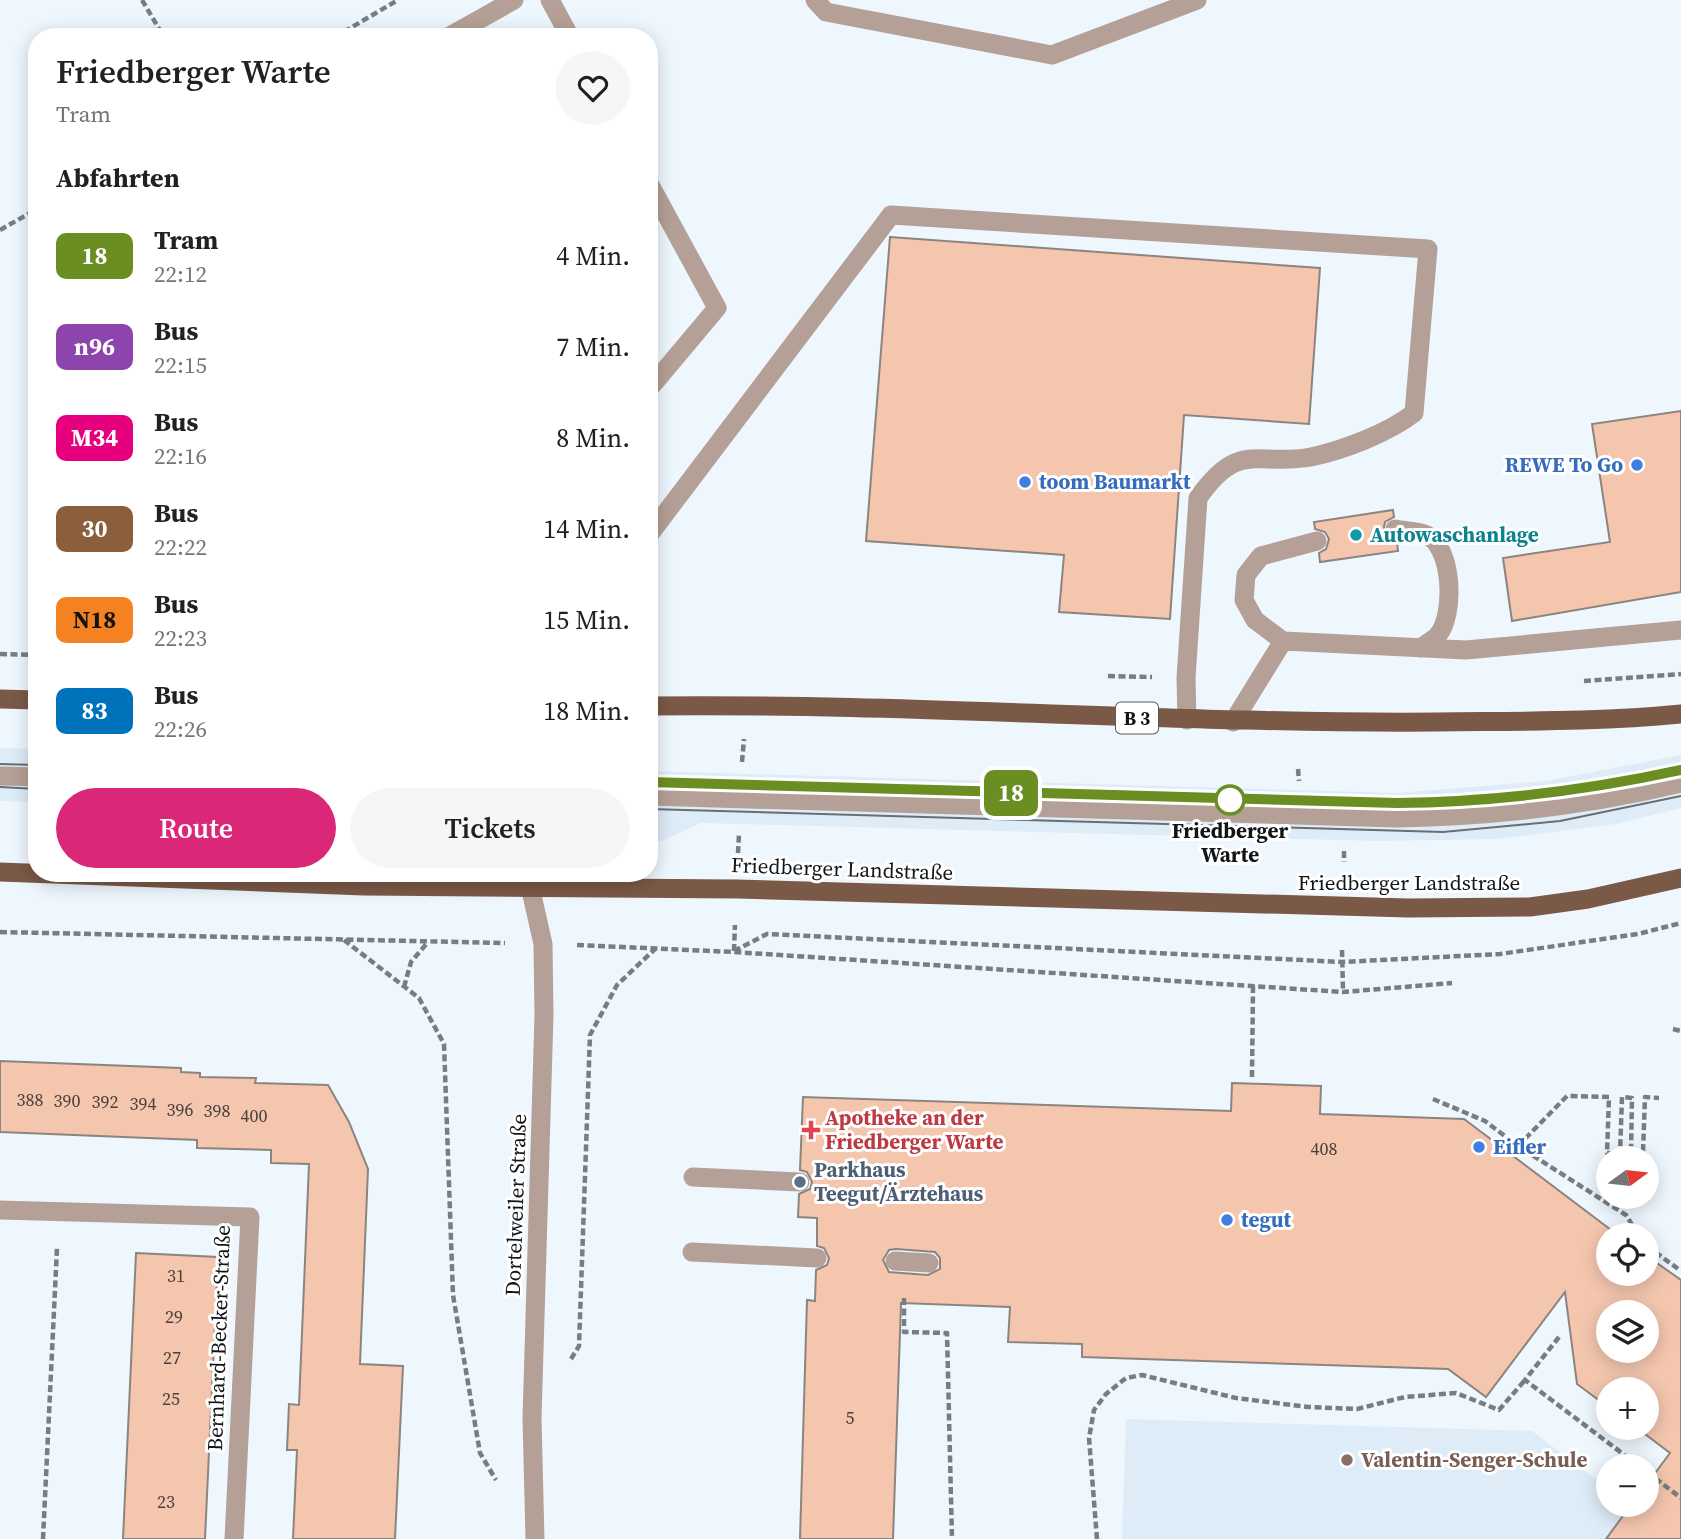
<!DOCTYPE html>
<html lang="de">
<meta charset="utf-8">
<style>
:root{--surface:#fff;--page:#f6f6f6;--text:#202124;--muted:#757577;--accent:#db2777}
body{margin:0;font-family:"Source Serif 4",serif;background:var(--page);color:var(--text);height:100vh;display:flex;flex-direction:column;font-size:26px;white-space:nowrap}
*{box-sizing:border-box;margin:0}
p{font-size:23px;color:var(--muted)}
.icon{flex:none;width:38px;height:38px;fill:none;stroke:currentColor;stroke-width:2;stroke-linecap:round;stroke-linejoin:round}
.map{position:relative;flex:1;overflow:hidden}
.drawer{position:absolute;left:28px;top:28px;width:630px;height:854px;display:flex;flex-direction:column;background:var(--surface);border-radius:28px;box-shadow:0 4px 18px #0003}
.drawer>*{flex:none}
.badge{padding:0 14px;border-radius:10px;font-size:24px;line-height:46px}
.needle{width:46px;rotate:75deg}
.tools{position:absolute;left:1596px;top:1146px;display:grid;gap:14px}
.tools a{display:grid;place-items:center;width:63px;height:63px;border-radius:50%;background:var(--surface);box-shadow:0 4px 18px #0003;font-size:35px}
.map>.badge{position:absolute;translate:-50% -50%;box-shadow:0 0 0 4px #fff}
h2{padding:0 28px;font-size:26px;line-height:63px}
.round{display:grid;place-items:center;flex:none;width:74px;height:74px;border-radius:37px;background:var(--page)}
.overview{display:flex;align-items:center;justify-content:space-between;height:119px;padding:0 28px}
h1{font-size:33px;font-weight:600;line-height:52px}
.action{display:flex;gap:14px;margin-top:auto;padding:14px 28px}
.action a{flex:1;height:80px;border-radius:42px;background:var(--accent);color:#fff;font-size:28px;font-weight:600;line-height:80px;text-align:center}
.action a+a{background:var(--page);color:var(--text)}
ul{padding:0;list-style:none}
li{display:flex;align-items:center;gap:21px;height:91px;padding:0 28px}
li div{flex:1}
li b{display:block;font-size:26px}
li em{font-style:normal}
li .badge{min-width:77px;font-weight:700;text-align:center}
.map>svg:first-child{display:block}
</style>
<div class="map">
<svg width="1681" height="1539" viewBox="0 0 1681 1539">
<rect width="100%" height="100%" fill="#eff7fe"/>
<!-- built -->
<path fill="#deecf8" d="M0,748l37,1v53l-37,-1z
M1681,755v53l-65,16 -118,15 -121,2 -676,-18 -39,18h-13v-70l748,22 149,-12z
M1126,1419l406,12 76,57v17h22l46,34h-554z"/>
<!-- building -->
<path fill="#f4c6ae" stroke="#8c847f" stroke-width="2" fill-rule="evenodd" d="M890,237l430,31 -11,156 -125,-9 -14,204 -111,-7 5,-57 -198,-14z
M1681,411v181l-169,29 -9,-63 107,-16 -18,-118z
M1393,510l1,7 -9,5 -2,11 5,6 9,3 1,9 -78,11 -1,-9 7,-4 3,-10 -4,-7 -10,-3 -1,-7z
M0,1061l181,7v4l19,1v4l56,1 -1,5 73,2 21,37 19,47 -8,195 43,2 -8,173h-102l4,-89h-10l2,-46 10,1 10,-241 -38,-1v-13l-74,-2v-8l-197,-8z
M1232,1083l89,3 -1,28 144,5 155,117h-11v38h39v-18l34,24v259h-75l25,-34h16v-21l23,-31 -33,-25h10v-38h-39v17l-31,-23 -12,-92 -79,105 -38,-28 -366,-12v-13l-74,-2 2,-35 -109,-4 -8,236h-93l7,-239 8,1 1,-31 11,-5 2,-7 -5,-10 -7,-2v-28l-19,-1 1,-23 11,-5 2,-7 -5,-10 -7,-2 3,-73 428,14zM896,1249l39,3 5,6v11l-12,6 -39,-3 -6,-12 6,-10zM1608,1312h39v39h-39z
M136,1253l82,4 -13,282h-82z"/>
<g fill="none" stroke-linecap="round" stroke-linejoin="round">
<!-- path -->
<path stroke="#787d81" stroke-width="4.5" stroke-dasharray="7 3.5" stroke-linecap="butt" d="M142,0l22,37
M335,37l63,-37
M0,230l37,-21
M0,654l37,1
M1108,676l44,1
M1584,681l97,-7
M742,762l2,-23
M1298,769l1,12
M1344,851v11
M738,853l1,-19
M0,932l505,11
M344,940l75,58 25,46 9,251 27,158 16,27
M577,945l157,7 609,40 109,-9
M1342,950l1,41
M734,951l33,-17 575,28 158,-8 138,-20 43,-11
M734,951l1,-26
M404,987l7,-25 17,-20
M1673,1029l8,2
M1252,1077l1,-91
M1433,1099l52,22 33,25 108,69 13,21
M1518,1146l49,-50 42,1 -2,56 13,1 2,-57 10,1 -1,54h12l2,-55 14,1
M1647,1246l34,25
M904,1298v34l43,1 5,206
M1559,1337l-34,43 114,86
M571,1359l8,-13 11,-311 27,-50 38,-36
M1647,1472l34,26
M43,1539l14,-291
M1097,1539l-8,-101 5,-28 12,-16 20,-16 16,-3 94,23 72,9 49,2 48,-12 51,-4 43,17 26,-30"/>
<!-- service -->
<path stroke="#b4a096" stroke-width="19" d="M550,0l20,37
M815,0l11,12 226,43 145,-55
M448,37l66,-37
M649,183l68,125 -68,81
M1395,529c10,2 24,2 32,6 26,13 28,80 11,100 -4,5 -12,9 -18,13
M649,535l242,-320 537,34 -14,164c-26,20 -70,37 -103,44 -55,10 -71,-18 -113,41l-12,180 1,42
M1283,641l-28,-21 -11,-20 2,-25 15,-19 56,-15
M1233,722l50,-81 183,9 215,-20
M0,776l37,1
M649,796l748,22c97,-2 190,-12 284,-35
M693,1177l107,5
M692,1252l125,6
M895,1261l34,2"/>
<!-- minor -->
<path stroke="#b4a096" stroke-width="19" d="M527,873l16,71 1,71 -12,403 3,121
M0,1210l250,7 -16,322"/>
<!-- primary -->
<path stroke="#7b5947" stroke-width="19" d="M0,699l37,1
M649,706c263,-3 526,18 789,16 81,-1 162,0 243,-8
M0,872l364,14 373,3 671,19 122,-1 58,-8 93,-21"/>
<!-- tram -->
<path stroke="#696e72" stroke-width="2" d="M0,764l37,1
M649,782l748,21c97,-1 189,-12 284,-33
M0,787l37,2
M649,809l794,23 117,-11 121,-25"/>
</g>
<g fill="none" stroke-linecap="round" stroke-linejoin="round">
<!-- line casing -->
<g stroke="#fff" stroke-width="16">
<path id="line" d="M649,782l748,21c99,-1 188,-12 284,-33"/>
</g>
<!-- line -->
<use href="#line" stroke="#6b8e23" stroke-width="10"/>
</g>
<!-- markers -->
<g fill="#3f7fe0" stroke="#fff" stroke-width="2.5">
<circle cx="1637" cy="465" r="7"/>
<circle cx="1025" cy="482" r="7"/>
<circle cx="1479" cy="1147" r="7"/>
<circle cx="1227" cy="1220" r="7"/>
</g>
<circle fill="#0f9aa8" stroke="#fff" stroke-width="2.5" cx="1356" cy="535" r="7"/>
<circle fill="#fff" stroke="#6b8e23" stroke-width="3.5" cx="1230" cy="800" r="14"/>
<path fill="#e0444e" stroke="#fff" stroke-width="2.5" d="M807.5 1119.5h7v7h7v7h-7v7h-7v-7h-7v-7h7z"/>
<circle fill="#5c6f8a" stroke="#fff" stroke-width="2.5" cx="800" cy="1182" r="7"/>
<circle fill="#8d6e63" stroke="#fff" stroke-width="2.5" cx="1347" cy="1460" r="7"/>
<g text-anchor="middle" stroke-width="6" stroke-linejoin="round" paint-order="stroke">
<!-- number labels -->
<g font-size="18" fill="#4a403c">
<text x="30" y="1106">388</text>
<text x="67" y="1107">390</text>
<text x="105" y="1108">392</text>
<text x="143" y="1110">394</text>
<text x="180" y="1116">396</text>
<text x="217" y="1117">398</text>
<text x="254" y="1122">400</text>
<text x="1324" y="1155">408</text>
<text x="176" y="1282">31</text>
<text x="174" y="1323">29</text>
<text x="172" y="1364">27</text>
<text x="171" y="1405">25</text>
<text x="850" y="1424">5</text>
<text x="166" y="1508">23</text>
</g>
<!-- shield labels -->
<rect fill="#fff" stroke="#585a5c" stroke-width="2" x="1116" y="702.5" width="42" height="31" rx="5"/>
<g font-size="19" font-weight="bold" fill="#111416">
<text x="1137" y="725">B 3</text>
</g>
<!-- shop labels -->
<g font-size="21" font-weight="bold" fill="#366cbe" stroke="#fff" text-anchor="start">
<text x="1623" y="472" text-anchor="end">REWE To Go</text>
<text x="1039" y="489">toom Baumarkt</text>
<text x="1493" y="1154">Eifler</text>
<text x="1241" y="1227">tegut</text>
</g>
<!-- culture labels -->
<g font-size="21" font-weight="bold" fill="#0d838f" stroke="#fff" text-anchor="start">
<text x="1370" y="542">Autowaschanlage</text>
</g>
<!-- stop labels -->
<g font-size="21" font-weight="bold" fill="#111416" stroke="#fff">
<text x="1230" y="838">Friedberger<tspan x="1230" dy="24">Warte</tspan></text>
</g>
<!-- street labels -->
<g font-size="21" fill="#111416" stroke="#fff">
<text transform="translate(842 869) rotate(2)" y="7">Friedberger Landstraße</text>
<text x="1409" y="890">Friedberger Landstraße</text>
<text transform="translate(516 1205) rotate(-88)" y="7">Dortelweiler Straße</text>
<text transform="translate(219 1338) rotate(-88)" y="7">Bernhard-Becker-Straße</text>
</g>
<!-- health labels -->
<g font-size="21" font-weight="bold" fill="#be3a42" stroke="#fff" text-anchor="start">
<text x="825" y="1125">Apotheke an der<tspan x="825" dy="24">Friedberger Warte</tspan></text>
</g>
<!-- service labels -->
<g font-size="21" font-weight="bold" fill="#4e5e75" stroke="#fff" text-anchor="start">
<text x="814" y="1177">Parkhaus<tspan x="814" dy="24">Teegut/Ärztehaus</tspan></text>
</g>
<!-- education labels -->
<g font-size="21" font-weight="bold" fill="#785e54" stroke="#fff" text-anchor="start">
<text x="1361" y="1467">Valentin-Senger-Schule</text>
</g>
</g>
</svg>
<div class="tools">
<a><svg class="needle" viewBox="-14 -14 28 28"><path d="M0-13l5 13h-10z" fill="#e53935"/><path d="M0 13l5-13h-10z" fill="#757577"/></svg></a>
<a><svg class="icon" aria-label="locate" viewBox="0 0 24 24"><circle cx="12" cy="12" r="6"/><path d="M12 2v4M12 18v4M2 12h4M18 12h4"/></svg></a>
<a><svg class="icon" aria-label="layers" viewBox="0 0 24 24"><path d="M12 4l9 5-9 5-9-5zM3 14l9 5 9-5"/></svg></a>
<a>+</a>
<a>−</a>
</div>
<b class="badge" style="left:1011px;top:793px;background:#6b8e23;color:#fff">18</b>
<section class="drawer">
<div class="overview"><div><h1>Friedberger Warte</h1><p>Tram</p></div><a class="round"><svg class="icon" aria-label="heart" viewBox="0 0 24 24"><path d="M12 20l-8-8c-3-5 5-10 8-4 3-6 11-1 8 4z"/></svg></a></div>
<h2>Abfahrten</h2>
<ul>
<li><span class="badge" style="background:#6b8e23;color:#fff">18</span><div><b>Tram</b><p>22:12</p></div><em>4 Min.</em></li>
<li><span class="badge" style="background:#8e44ad;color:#fff">n96</span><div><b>Bus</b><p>22:15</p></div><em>7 Min.</em></li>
<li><span class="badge" style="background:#e6007e;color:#fff">M34</span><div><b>Bus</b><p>22:16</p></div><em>8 Min.</em></li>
<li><span class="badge" style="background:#8b5e3c;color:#fff">30</span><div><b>Bus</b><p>22:22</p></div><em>14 Min.</em></li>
<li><span class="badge" style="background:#f58220;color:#111">N18</span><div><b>Bus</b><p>22:23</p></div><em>15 Min.</em></li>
<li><span class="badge" style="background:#0072bc;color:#fff">83</span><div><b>Bus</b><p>22:26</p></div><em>18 Min.</em></li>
</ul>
<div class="action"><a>Route</a><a>Tickets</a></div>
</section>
</div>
